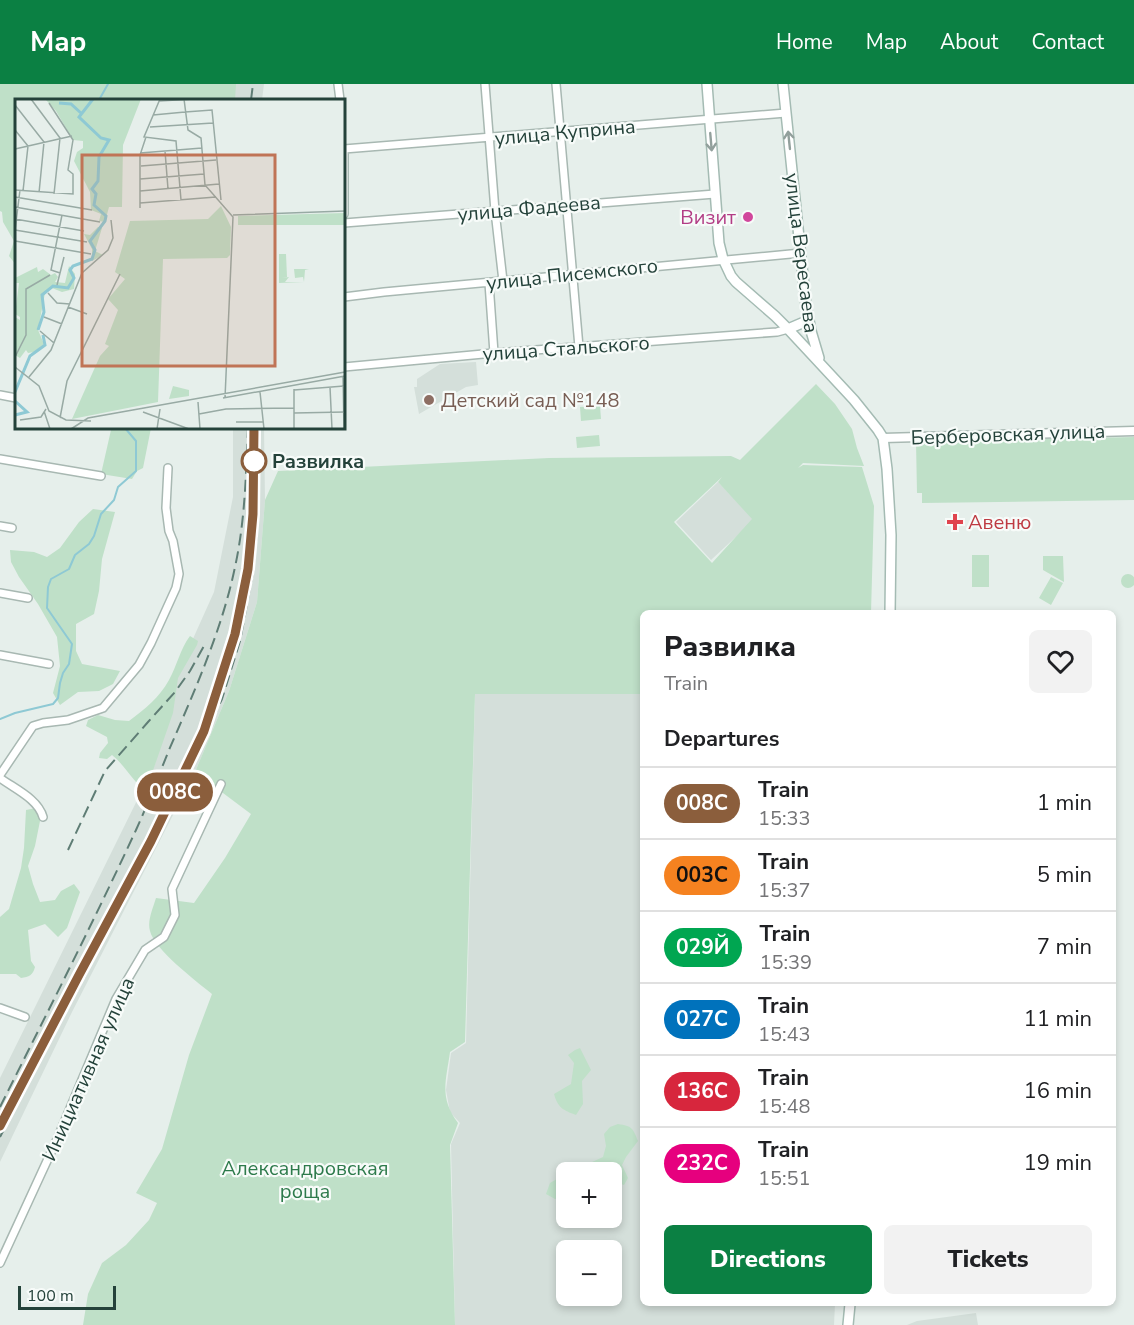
<!DOCTYPE html>
<meta charset="utf-8">
<style>
:root{--surface:#fff;--page:#f2f2f2;--text:#202124;--muted:#757577;--line:#e0e0e0;--accent:#0b8043}
body{margin:0;font-family:"Nunito Sans",sans-serif;background:var(--page);color:var(--text);height:100vh;display:flex;flex-direction:column;font-size:22px;white-space:nowrap}
*{box-sizing:border-box;margin:0}
p{font-size:20px;color:var(--muted)}
.icon{flex:none;width:33px;height:33px;fill:none;stroke:currentColor;stroke-width:2;stroke-linecap:round;stroke-linejoin:round}
.map{position:relative;flex:1;overflow:hidden}
.side{position:absolute;left:640px;top:526px;width:476px;height:696px;display:flex;flex-direction:column;background:var(--surface);border-radius:9px;box-shadow:0 3px 9px #0003}
.side>*{flex:none}
.badge{padding:0 12px;border-radius:20px;font-size:21px;line-height:39px}
.tools{position:absolute;left:556px;top:1078px;display:grid;gap:12px}
.tools a{display:grid;place-items:center;width:66px;height:66px;border-radius:9px;background:var(--surface);box-shadow:0 3px 9px #0003;font-size:30px}
.scale{position:absolute;left:18px;bottom:15px;width:98px;box-sizing:border-box;padding-left:6px;border:3px solid #24423a;border-top:0;font-size:16px;line-height:21px;white-space:nowrap;color:#24423a;-webkit-text-stroke:4px #f7fbf9;paint-order:stroke}
.map>.badge{position:absolute;translate:-50% -50%;box-shadow:0 0 0 3px #fff}
h2{padding:0 24px;font-size:22px;line-height:54px}
.round{display:grid;place-items:center;flex:none;width:63px;height:63px;border-radius:9px;background:var(--page)}
.summary{display:flex;align-items:center;justify-content:space-between;height:102px;padding:0 24px}
h1{font-size:28px;font-weight:800;line-height:45px}
.primary-button{display:flex;gap:12px;margin-top:auto;padding:12px 24px}
.primary-button a{flex:1;height:69px;border-radius:9px;background:var(--accent);color:#fff;font-size:24px;font-weight:800;line-height:69px;text-align:center}
.primary-button a+a{background:var(--page);color:var(--text)}
ul{padding:0;list-style:none}
li{display:flex;align-items:center;gap:18px;height:72px;padding:0 24px;border-top:2px solid var(--line)}
li div{flex:1}
li b{display:block;font-size:22px}
li em{font-style:normal}
li .badge{min-width:66px;font-weight:700;text-align:center}
header{display:flex;align-items:center;gap:36px;box-sizing:border-box;height:84px;padding:0 30px;background:var(--accent);color:#fff}
header strong{font-size:28px}
nav{display:flex;gap:33px;margin-inline-start:auto;font-size:21px}
.map>svg:first-child{display:block}
</style>
<header>
<strong>Map</strong>
<nav><a>Home</a><a>Map</a><a>About</a><a>Contact</a></nav>
</header>
<div class="map">
<svg width="1134" height="1241" viewBox="0 0 1134 1241">
<rect width="100%" height="100%" fill="#e6efeb"/>
<!-- built -->
<path fill="#d4dfda" fill-rule="evenodd" d="M224,0h40l-2,16h-40z
M476,278l2,23 -12,2 -47,27 -5,-27h3v-8l23,-15z
M233,344h31l1,72 -8,102 -28,89 -34,81 -123,240 -72,150v-84l155,-314 19,-83 40,-89 19,-95z
M718,398l36,38 -43,40 -35,-38z
M475,610h168l1,610h191l-1,21h-379l-4,-181 9,-21 -10,-11 -4,-22 5,-37 15,-10zM567,1089h45v45h-45zM567,1167h45v45h-45z
M976,1229l2,12h-71l10,-4z"/>
<!-- green -->
<path fill="#bfe0c8" fill-rule="evenodd" d="M0,0h236l-1,16h-219v165l-7,-9 5,-15 -11,-19 -1,-10 -2,-1z
M816,300l19,20 17,25 5,19 7,18 -61,-3 -5,5 5,-3 59,2 12,39 -3,107 -227,1 -1,80h-168l-10,348 -15,10c-4,29 -11,46 8,71l-8,22 5,180h-372l5,-31 14,-31 24,-18 23,-25 8,-17 -21,-10 26,-44 27,-94 23,-61c-16,-13 -58,-45 -62,-63 -3,-10 3,-23 6,-33l38,5 31,-45 26,-44 -56,-42 34,-81 28,-89 8,-102 13,-29 271,-13 182,-2 9,4zM722,393l-4,5 34,37 -40,44 -38,-41z
M600,322l1,13 -20,2 -1,-14z
M105,344h46l-8,40 -6,3 -5,8 -31,-5 10,-44z
M599,351l1,11 -23,2 -1,-11z
M1134,353v63l-212,3v-10h-5l-1,-51z
M93,425l22,3 -13,47 -3,32 -5,23 -18,10v27l6,13 38,7 -7,13 -14,7 -21,1 -18,13 -7,-12 7,-27 -3,-29 -19,-33 -19,-27 -8,-15 -1,-12 24,2 13,5 13,-9 19,-26z
M972,471h17v32h-17z
M1043,472h20l1,26 -21,-12z
M1121 497a7 7 0 1 1 14 0a7 7 0 1 1-14 0Z
M1051,493l12,6 -12,22 -12,-7z
M190,552l8,5 -1,4 -19,33 -5,35 -24,69h-13c-8,-9 -14,-19 -24,-27l-5,4 -8,-1 1,-5 8,-10 -1,-6 -21,-11 2,-6 10,-5 17,5 14,1c16,-12 30,-23 40,-41 8,-14 11,-31 21,-44z
M36,724l4,13 -5,25 -7,20 5,18 7,18 15,-2 6,-9 13,-7 6,8 -13,36 -9,9 -13,-13 -17,6 3,31 4,6c-2,8 -6,10 -14,11l-5,-4h-16v-57l9,-8 12,-41 3,-20 2,-38z
M580,964l11,22 -9,11 1,23 -7,11c-13,-5 -18,-7 -22,-21l17,-10 3,-21 -6,-8 7,-5z
M618,1040c14,2 15,4 20,17l-12,16 -4,8 6,13 -4,7 -12,-4v-8h-44l35,-16 3,-11 -2,-12 6,-7z
M567,1089v23l-12,3 -9,-5 4,-11z"/>
<g fill="none" stroke-linecap="round" stroke-linejoin="round">
<!-- stream -->
<path stroke="#8ec9d4" stroke-width="2" d="M99,16l9,-16
M0,635l15,-6 38,-9 5,-6 2,-15 3,-10 6,-9 3,-20 -25,-36 1,-21 3,-8 18,-10 6,-14 14,-11 5,-8 7,-22 13,-14 4,-13 18,-16v-30l-11,-13"/>
<!-- minor casing -->
<g stroke="#a8b8b2" stroke-width="10">
<path id="minor" d="M338,0l2,16
M485,0l10,127 8,70
M556,0l23,263
M344,65l442,-36
M344,65v65
M344,139l371,-29
M489,199l5,70
M344,213l40,-5 417,-39
M344,283l150,-14 283,-21 11,-3
M0,311l16,3
M0,375l101,17
M0,442l12,2
M0,509l28,5
M0,571l49,9
M0,691l33,-49 10,-3 25,-3 35,-12 36,-43 12,-22 25,-55 3,-14 -6,-33 -4,-10 -3,-23 2,-40
M0,694c15,11 38,21 43,39
M0,924l25,9
M0,1179l58,-126 58,-138 29,-49 19,-13 11,-22 -3,-26 49,-105"/>
</g>
<!-- tertiary casing -->
<g stroke="#a8b8b2" stroke-width="11">
<path id="tertiary" d="M883,354l251,-7"/>
</g>
<!-- secondary casing -->
<g stroke="#a4bbb3" stroke-width="12">
<path id="secondary" d="M707,0l12,159 4,16 8,17 5,6 39,34 13,13 66,71 24,30 5,8 4,31 4,66 -1,79
M783,0l23,221 5,26 8,27
M788,245l21,-9
M848,1241l2,-21"/>
</g>
<!-- minor -->
<use href="#minor" stroke="#fff" stroke-width="7"/>
<!-- tertiary -->
<use href="#tertiary" stroke="#fff" stroke-width="8"/>
<!-- secondary -->
<use href="#secondary" stroke="#fff" stroke-width="9"/>
<!-- rail -->
<path stroke="#5f7d75" stroke-width="2" stroke-dasharray="12 6" stroke-linecap="butt" d="M251,16l2,-16
M68,766l37,-79 43,-49 27,-30 15,-21 14,-25
M0,1023c46,-92 93,-184 136,-277 12,-26 22,-53 33,-80 25,-58 53,-120 66,-183 10,-46 11,-92 13,-139
M0,1053l157,-298 65,-140 18,-58 13,-68 4,-42v-103"/>
</g>
<!-- one-way arrows -->
<defs><path id="oneway-shaft" d="M-6 0H5M1.5-3L5.5 0L1.5 3" fill="none" stroke-width="1.6" stroke-linecap="round" stroke-linejoin="round" transform="scale(1.5)"/></defs>
<g stroke="#92a09c">
<use href="#oneway-shaft" transform="translate(789 56) rotate(-96)"/>
<use href="#oneway-shaft" transform="translate(711 58) rotate(85)"/>
</g>
<g fill="none" stroke-linecap="round" stroke-linejoin="round">
<!-- line casing -->
<g stroke="#fff" stroke-width="14">
<path id="line" d="M0,1042l79,-151 72,-134 53,-110 31,-97 13,-65 5,-55 1,-86"/>
</g>
<!-- line -->
<use href="#line" stroke="#8b5e3c" stroke-width="9"/>
</g>
<!-- markers -->
<circle fill="#d1479c" stroke="#f7fbf9" stroke-width="2" cx="748" cy="133" r="6"/>
<circle fill="#8d6e63" stroke="#f7fbf9" stroke-width="2" cx="429" cy="316" r="6"/>
<circle fill="#fff" stroke="#8b5e3c" stroke-width="3" cx="254" cy="377" r="12"/>
<path fill="#e0444e" stroke="#f7fbf9" stroke-width="2" d="M952 429h6v6h6v6h-6v6h-6v-6h-6v-6h6z"/>
<g text-anchor="middle" stroke-width="4.5" stroke-linejoin="round" paint-order="stroke">
<!-- street labels -->
<g font-size="20" fill="#24423a" stroke="#f7fbf9">
<text transform="translate(565 48) rotate(-5)" y="7">улица Куприна</text>
<text transform="translate(529 124) rotate(-5)" y="7">улица Фадеева</text>
<text transform="translate(802 169) rotate(83)" y="7">улица Вересаева</text>
<text transform="translate(572 190) rotate(-6)" y="7">улица Писемского</text>
<text transform="translate(566 264) rotate(-4)" y="7">улица Стальского</text>
<text transform="translate(1008 350) rotate(-2)" y="7">Берберовская улица</text>
<text transform="translate(88 985) rotate(-66)" y="7">Инициативная улица</text>
</g>
<!-- hotel labels -->
<g font-size="20" fill="#b23c85" stroke="#f7fbf9" text-anchor="end">
<text x="736" y="140">Визит</text>
</g>
<!-- education labels -->
<g font-size="20" fill="#785e54" stroke="#f7fbf9" text-anchor="start">
<text x="441" y="323">Детский сад №148</text>
</g>
<!-- stop labels -->
<g font-size="20" font-weight="bold" fill="#24423a" stroke="#f7fbf9" text-anchor="start">
<text x="272" y="384">Развилка</text>
</g>
<!-- health labels -->
<g font-size="20" fill="#be3a42" stroke="#f7fbf9" text-anchor="start">
<text x="968" y="445">Авеню</text>
</g>
<!-- park labels -->
<g font-size="20" fill="#2d7a4b" stroke="#f7fbf9">
<text x="305" y="1091">Александровская<tspan x="305" dy="23">роща</tspan></text>
</g>
</g>
<!-- overview -->
<g transform="translate(15 15)">
<rect width="330" height="330" fill="#e6efeb"/>
<path d="M24,0h102l-18,46 -1,62h-13l-4,15 -6,-1 2,-7 -10,-4 -1,-18 -16,-31 3,-9 6,-4v-7l-10,-1 -17,-29 -10,-11zM206,107l10,21 -1,28 -3,3 -64,1 -5,143 -86,17 28,-63 9,-10 -4,-2 13,-34 -10,-11 17,-20 -10,-7 15,-51 78,-2zM330,114v12h-107v-9zM83,128l4,1 -7,23 8,4 -11,6v-12l-8,-15 6,1zM264,155h7l1,23 -5,1 7,-1 -4,5h19l-1,-5 -8,1 -1,-9h15l-4,1 -1,12 -25,1zM22,168l1,5 5,-3 8,6 4,-2 3,4 -3,5 10,1 4,-17 6,8 -1,15 -12,3 -10,-4 -7,5 -7,37 6,14 -10,8 -6,1 -2,-3 -6,8 -5,-3v-38l5,3v-3l-5,-3 4,-31h-4v-5zM158,287l16,4v6l-20,3z" fill="#bfe0c8"/>
<path fill="none" stroke="#8ec9d4" stroke-width="3" d="M44,4l12,1 11,10M23,231l6,-18 -2,-17 11,-9 15,2 6,-10 -4,-8 3,-4 19,-7 3,-9 -5,-9 15,-20 1,-5 -12,-11 2,-11 -4,-5 6,-8 1,-24 10,-17 -8,-2 -22,-21 14,-18M0,293l15,-36 15,-11 -2,-10M0,302l12,11 -12,3"/>
<path fill="none" stroke="#98aaa4" stroke-width="1.5" d="M16,0l29,39 -6,56M145,0l-16,38 32,4 5,59M169,0l4,31 13,8 4,47 28,32 -8,181M144,2l35,-2M0,6l29,37 -5,51M170,13l27,-2 9,90M138,16l32,-3M135,28l63,-4M0,31l13,16 -5,45M0,50l57,-13M150,52l3,38M125,54l62,-5M126,67l75,-6M125,80l64,-5M0,91l58,4v-20l-5,-4 5,-30 -24,-37M125,92l79,-7M0,98l77,13M125,104l76,-6M0,108l85,15M125,109v-53l6,-18M218,116l112,-4M0,120l69,12M0,131l72,12M0,131l5,-40M0,142l76,13M45,174l-9,-3 11,-55M42,186l7,-28M33,194l9,10 13,1M53,208l19,7M29,218l18,7M25,232l14,12M0,258l11,-22v-46l24,-14M0,268l24,19 10,25 17,9 25,1M14,278l22,-27 31,-77 26,-23 5,-12 -2,-18M328,278l1,52M315,288l2,42M279,290v40M279,291l50,-4M245,293l4,37M208,299l122,-22M183,303l2,27M29,312l6,18M128,313l46,17M279,314l51,-1M184,315l27,-5 68,-1M45,319l7,-37 53,-107M5,321l21,-3 5,-8M221,323h27M56,330l17,-11 257,-46M142,330l3,-20"/>
<path fill="#c07456" fill-opacity="0.15" stroke="#c07456" stroke-width="3" d="M67,56h193v211h-193z"/>
<rect width="330" height="330" fill="none" stroke="#24423a" stroke-width="3"/>
</g>
</svg>
<div class="tools">
<a>+</a>
<a>−</a>
</div>
<div class="scale">100 m</div>
<b class="badge" style="left:175px;top:708px;background:#8b5e3c;color:#fff">008С</b>
<section class="side">
<div class="summary"><div><h1>Развилка</h1><p>Train</p></div><a class="round"><svg class="icon" aria-label="heart" viewBox="0 0 24 24"><path d="M12 20l-8-8c-3-5 5-10 8-4 3-6 11-1 8 4z"/></svg></a></div>
<h2>Departures</h2>
<ul>
<li><span class="badge" style="background:#8b5e3c;color:#fff">008С</span><div><b>Train</b><p>15:33</p></div><em>1 min</em></li>
<li><span class="badge" style="background:#f58220;color:#111">003С</span><div><b>Train</b><p>15:37</p></div><em>5 min</em></li>
<li><span class="badge" style="background:#00a651;color:#fff">029Й</span><div><b>Train</b><p>15:39</p></div><em>7 min</em></li>
<li><span class="badge" style="background:#0072bc;color:#fff">027С</span><div><b>Train</b><p>15:43</p></div><em>11 min</em></li>
<li><span class="badge" style="background:#d7263d;color:#fff">136С</span><div><b>Train</b><p>15:48</p></div><em>16 min</em></li>
<li><span class="badge" style="background:#e6007e;color:#fff">232C</span><div><b>Train</b><p>15:51</p></div><em>19 min</em></li>
</ul>
<div class="primary-button"><a>Directions</a><a>Tickets</a></div>
</section>
</div>
